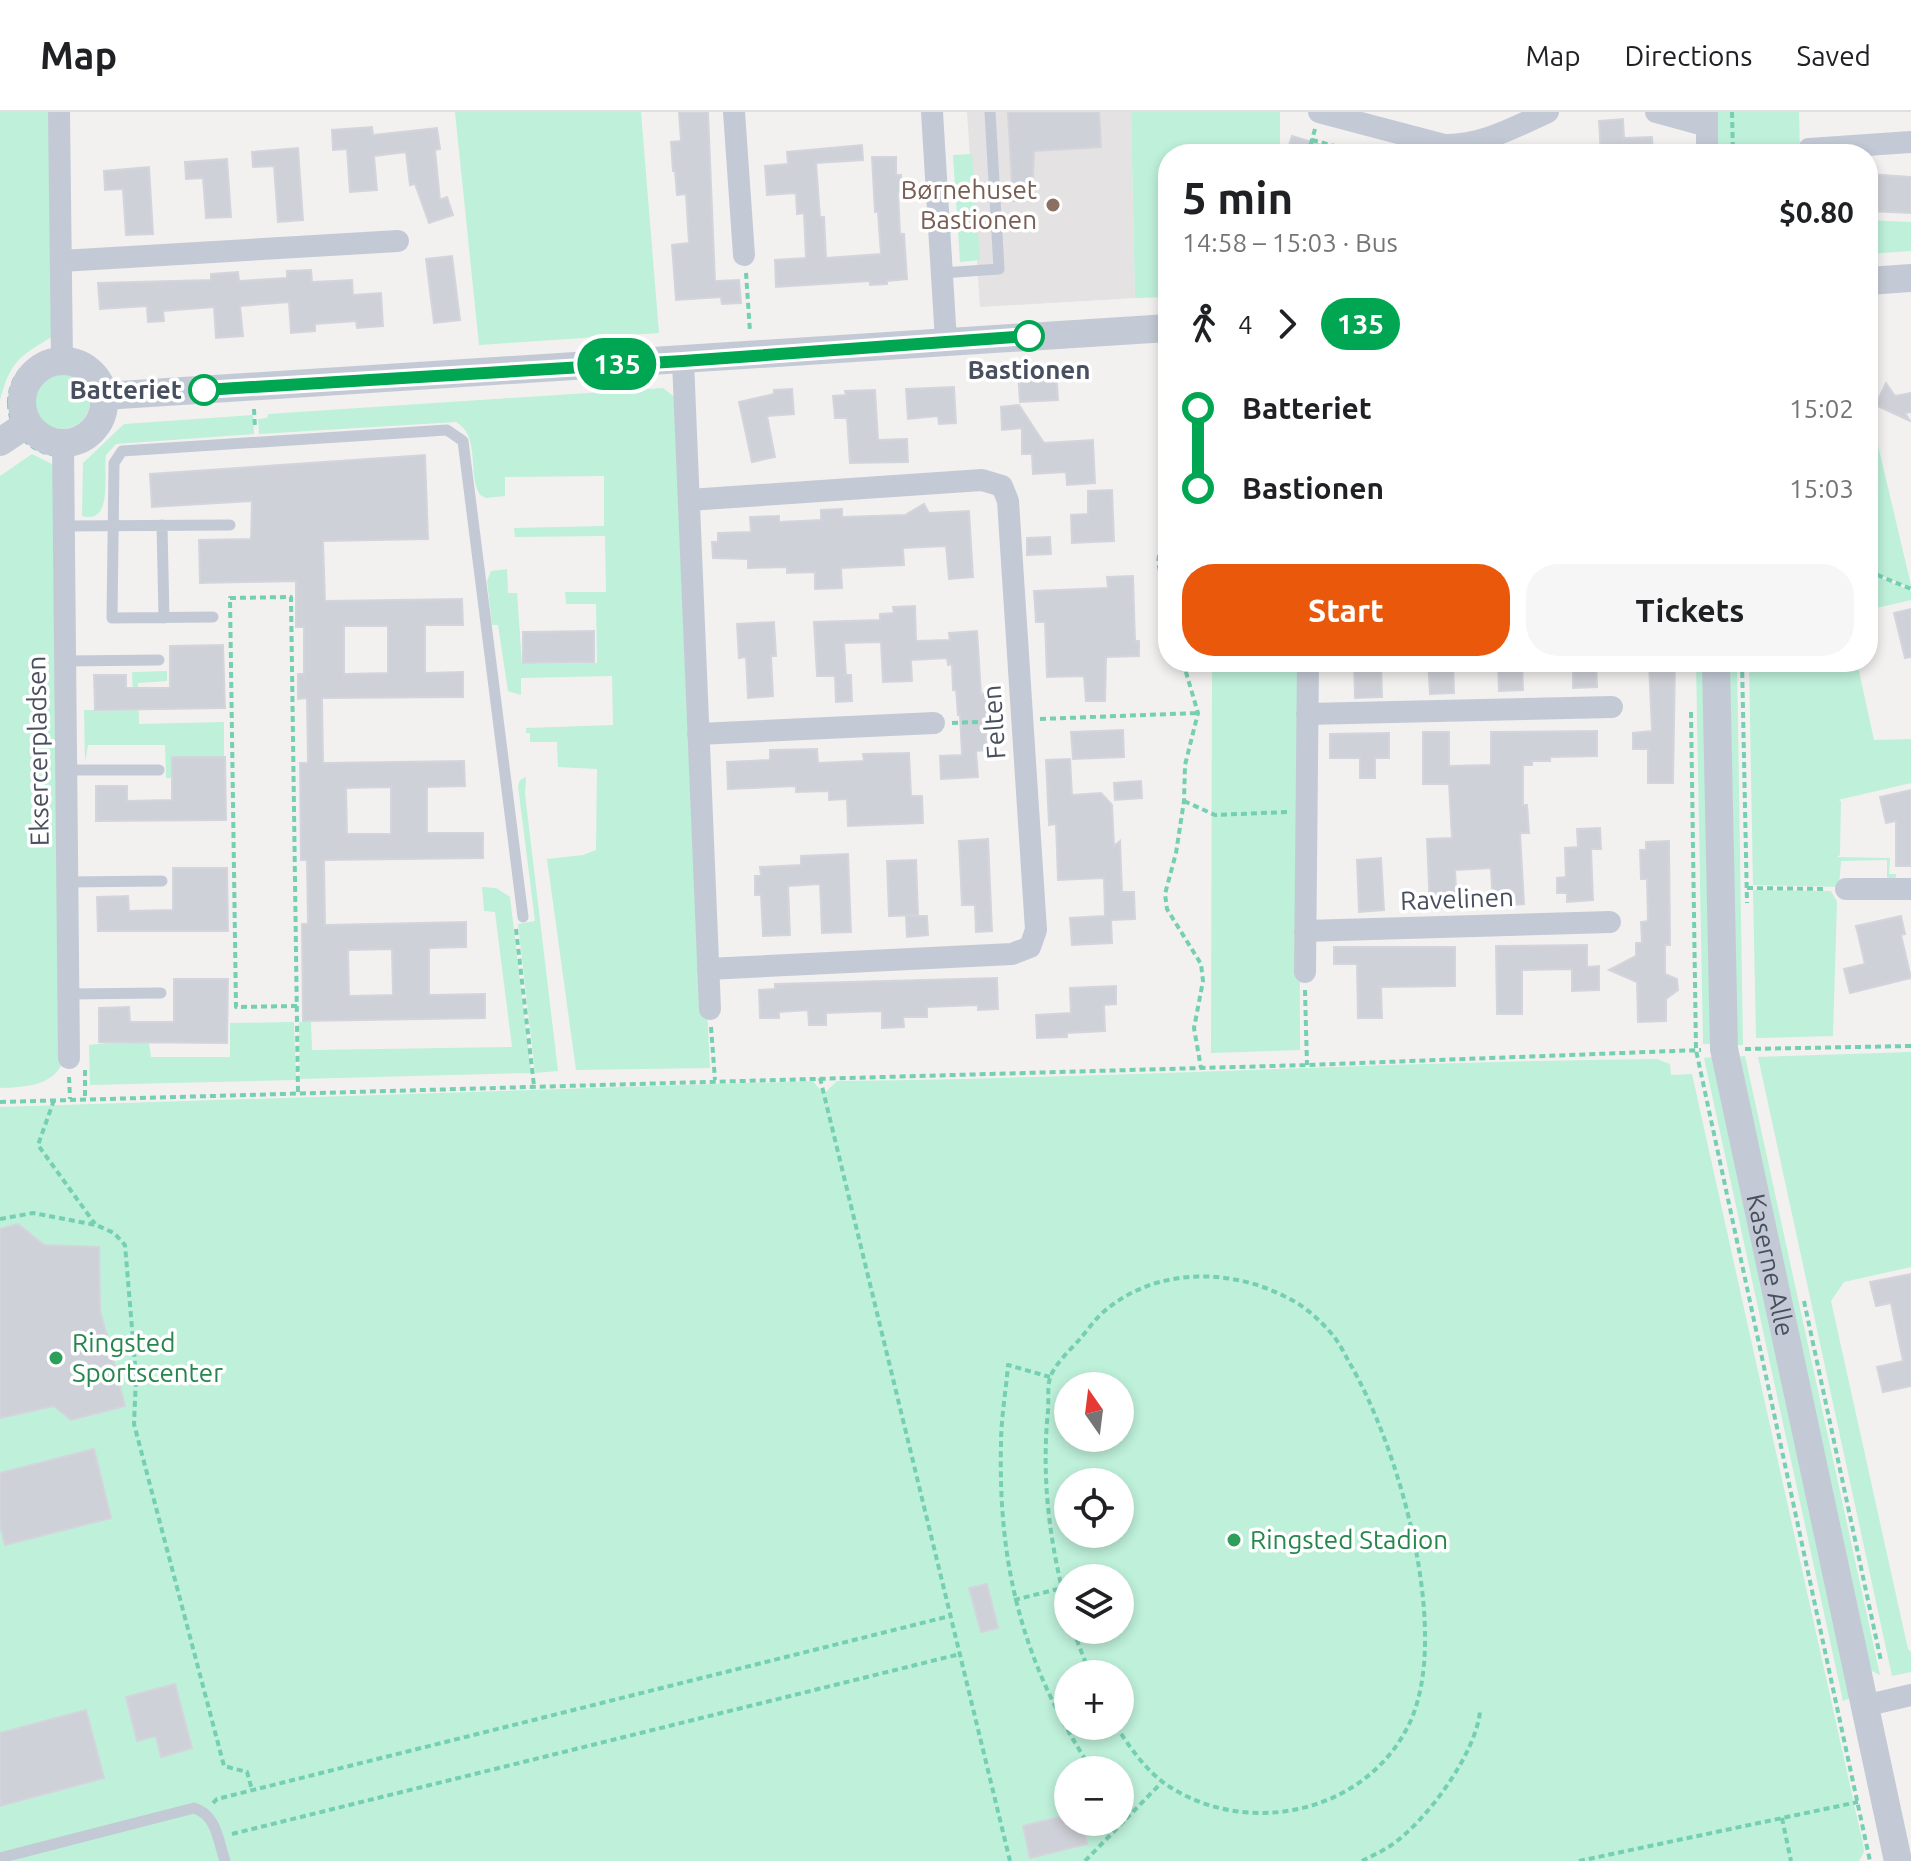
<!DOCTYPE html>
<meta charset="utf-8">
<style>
:root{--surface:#fff;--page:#f6f6f6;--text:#202124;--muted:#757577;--line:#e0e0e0;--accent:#ea580c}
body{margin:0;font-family:Ubuntu,sans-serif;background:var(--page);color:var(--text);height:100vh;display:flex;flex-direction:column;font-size:30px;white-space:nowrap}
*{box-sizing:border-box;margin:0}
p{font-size:26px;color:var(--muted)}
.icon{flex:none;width:44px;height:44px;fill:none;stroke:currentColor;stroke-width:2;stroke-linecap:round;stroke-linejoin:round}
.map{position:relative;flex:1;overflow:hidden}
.panel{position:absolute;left:1158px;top:32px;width:720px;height:528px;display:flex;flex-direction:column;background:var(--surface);border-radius:32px;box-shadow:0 4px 12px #0003}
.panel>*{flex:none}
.badge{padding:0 16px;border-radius:26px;font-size:28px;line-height:52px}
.needle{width:52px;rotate:346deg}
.tools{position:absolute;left:1054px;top:1260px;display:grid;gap:16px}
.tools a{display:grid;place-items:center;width:80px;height:80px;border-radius:50%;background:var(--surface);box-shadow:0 4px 12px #0003;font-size:40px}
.map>.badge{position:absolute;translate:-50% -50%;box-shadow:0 0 0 4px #fff}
.legs{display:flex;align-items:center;gap:12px;height:88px;padding:0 24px;font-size:26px}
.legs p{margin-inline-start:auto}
.overview{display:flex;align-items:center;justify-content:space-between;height:136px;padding:0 24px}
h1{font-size:44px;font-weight:700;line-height:60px}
.button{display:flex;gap:16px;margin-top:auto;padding:16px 24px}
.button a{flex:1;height:92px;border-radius:32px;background:var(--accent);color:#fff;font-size:32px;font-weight:700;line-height:92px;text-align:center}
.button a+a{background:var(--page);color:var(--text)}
ul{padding:0 24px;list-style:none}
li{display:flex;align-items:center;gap:28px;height:80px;font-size:30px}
li i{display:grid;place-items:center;width:12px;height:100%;margin:0 10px;background:currentColor}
li i::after{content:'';width:20px;height:20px;margin:-10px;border:6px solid;border-radius:50%;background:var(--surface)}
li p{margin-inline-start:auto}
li:first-child i{background:linear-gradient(#0000 50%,currentColor 0)}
li:last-child i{background:linear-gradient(currentColor 50%,#0000 0)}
header{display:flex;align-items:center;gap:48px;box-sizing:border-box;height:112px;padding:0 40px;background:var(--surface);border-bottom:2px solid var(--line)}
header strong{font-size:38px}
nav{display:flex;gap:44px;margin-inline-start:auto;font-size:28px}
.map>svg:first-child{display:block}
</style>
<header>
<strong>Map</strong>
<nav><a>Map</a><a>Directions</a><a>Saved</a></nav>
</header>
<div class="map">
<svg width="1911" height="1749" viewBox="0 0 1911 1749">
<rect width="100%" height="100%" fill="#f3f1f0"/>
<!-- education -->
<path fill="#e4e2e2" d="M967,0h164l4,186 -155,9z"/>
<!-- green -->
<path fill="#bef0da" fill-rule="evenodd" d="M0,0h51l2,224c-34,21 -42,24 -53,64z
M455,0h186l18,221 -180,12z
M1131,0h149v42h-112v143l-33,1z
M1717,0h82l1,42h-83z
M972,42l8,106 -20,2 -7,-107z
M1868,108l43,2v29l-43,3z
M34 289a28 28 0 1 1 56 0a28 28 0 1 1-56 0Z
M663,276l13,10 34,670 -134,2 -29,-211 36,-4 13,-5 1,-81 -39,-2 -1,-25h-27v-9h-4v-5l87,-3 -1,-49 -91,2v17l-13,-4 -10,-66h-6l-5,-44 4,-10 16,-2 1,24h9l5,71 75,-1 -1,-59h-30l-1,-12h41l-1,-56 -90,1 -1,-9 90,-2v-50l-99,1v19l-19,2 -6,-3c-13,-21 1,-59 -24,-73l-197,12 -1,-15 9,-1 1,-4z
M1868,291l43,182v3l-43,-18z
M253,303l1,19 -138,10 -10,11c-3,18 8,70 -24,61l1,-53 41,-39z
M32,342l22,11 8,599c-11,23 -40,23 -62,24v-612z
M1868,460l43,19v9l-43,10z
M1212,550h87l1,388 -89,3z
M1696,550h10l7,382h-10z
M1726,550h11l6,383h-11z
M1749,550h108l17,78 37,-1v44l-73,17 3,1 -1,54 -3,2 53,1 -1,16h7v4h-9v-18l-46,1 -2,26 -86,-2z
M167,559v10l-29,2 1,41 85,-2v34h-53v22h-5l-1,-33h-77l-3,18 -1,-53h35l14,-14 -1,-24z
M526,665l-1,17 33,277 -23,2 -17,-149 17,-3 -17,-135 2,-6z
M482,775l14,1 14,9 21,176 -231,6 -1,-57h12l1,28 200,-3 -17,-135 -11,-1z
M1753,778l78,1 6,11 -4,134 -77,2z
M294,910l2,58 -206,5 -1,-40 25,-3 21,-14v15h14l2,14h79v-34z
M1911,940v215l-67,15 -13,19 77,348 3,3v20l-19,4 -134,-619z
M1745,944l135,619 -12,-6 -134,-612z
M1714,945l139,640 -10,4 -139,-643z
M1657,947l13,5 1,11 21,-1 171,770 1,8 -5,9h-1859v-754l813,-26 9,11h4l11,-11c274,-3 546,-19 820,-22zM1068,1274h52v52h-52zM1068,1370h52v52h-52zM1068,1466h52v52h-52zM1068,1562h52v52h-52zM1068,1658h52v52h-52z"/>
<!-- building -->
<path fill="#cfd1d8" stroke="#d4d5dc" stroke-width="2" fill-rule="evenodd" d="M679,0h29l7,169 24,-1 2,23 -19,1 -1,-7 -45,3 -4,-55 17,-2 -3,-49 -9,1 -2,-24h-2l-2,-29 10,-1z
M1008,0h91l2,35 -67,4 -2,49 -19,1z
M1623,7l1,19 28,-1 1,17h-52l-2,-33z
M372,15l1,8 64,-7 3,21 -5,1 5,50 7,-3 6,18 -24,8 -14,-39 -5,1 -4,-33 -32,4 3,34 -27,2 -3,-43 -14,1 -1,-20z
M1292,24l46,14v4h-52z
M862,33l1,15 -47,3 4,54h4l2,41 55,-4 -3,-42h-3l-3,-55h24v18h5l1,17h-4l2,42h4l3,45 -20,2v3l-17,1v-4l-94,6 -1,-27 31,-2 -2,-45 -7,1 -1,-21 -29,2 -2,-29 23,-2 -1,-12z
M298,36l5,72 -25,2 -4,-56 -21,1 -1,-15z
M227,47l4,58 -25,1 -3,-40 -17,1 -1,-17z
M149,55l4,67 -27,1 -3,-46 -18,1 -1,-19z
M1868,62l43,3v36l-43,-2z
M452,144l8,64 -26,3 -8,-64z
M311,158l1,12 40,-2 1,15 28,-2 2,33 -26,2 -1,-7 -41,3v7l-24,2 -2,-31 -49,4 3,30 -27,2 -2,-31 -51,4 1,10 -16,1 -1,-16 -47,3 -2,-26 113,-3v-6l27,-2 1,9 48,-3v-7z
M1056,257l2,31 -38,2 -2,-31z
M1886,271l9,13 16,-3v19l-6,1 5,8 -41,-19 9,-2z
M954,275l2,36 -17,1 -1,-8 -30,3 -2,-30z
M792,277l2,25 -27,2 8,41 -23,5 -13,-60 35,-8v-4z
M875,278l3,50 29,-1 1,23 -58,1 -3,-45h-12l-2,-22 13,-1 -1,-4z
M1019,293l25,38 49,-3 2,43 -28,2 -1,-13 -33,2 -1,-20h-10v-26l-20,2 -1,-23z
M425,343l3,84 -105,2 2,60 137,-2 1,26h-38v48l38,-1v25l-141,1 1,65 141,-2 1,25 -38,1v46h56v25l-159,2 1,65 141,-3v25l-37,1v47l56,-1v24l-182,3 -1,-97h6l-1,-64h-6l-1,-97h8l-1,-65 -9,1v-25h6v-47h-8v-46l-96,2 -1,-43 52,-1 1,-38 -100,6 -2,-33zM344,514h44v47l-44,1zM391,675v47h-44l-1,-46zM392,837l1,46 -44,1 -1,-46z
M1112,378l2,51 -42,2 -1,-28 17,-1v-23z
M924,392l5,9 40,-2 4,66 -24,2 -3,-33 -43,2 1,17 -63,3 1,20 -27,1v-17l-28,1v-6l-39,1v-9l-35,-1 -1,-16h6v-9l33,-1 -1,-15 29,-1v6l42,-2v-10l21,-1v8l63,-2z
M1050,425l1,17 -24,1v-17z
M1133,464l2,65h4v15l-33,1 -1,44h-19l-2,-25 -37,1 -2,-55h-9l-2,-31 74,-3 -1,-11z
M915,494l1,35 34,-1 -1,-7 28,-2 4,63 6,-1 1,20h-2l1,37 -11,1 2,26 -37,2 -1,-23 22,-1 -2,-40h-2l-2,-25h-3l-1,-26 -4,1 -1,-7 -36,2 1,21 -29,1 -2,-40 -37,1 2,32h-4h9l1,26 -16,1 -1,-26h-18l-3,-54 66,-2v-6l14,-1 -1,-6z
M1911,497v48l-6,1 -11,-45z
M774,510l2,34h-5l2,40 -25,2 -2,-41 -7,1 -2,-34z
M594,519v31l-71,1v-31z
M223,533l2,63 -130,2 -1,-35h32v13h44v-42z
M1354,550h27l1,35 -27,1z
M1428,550h25l1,31 -24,1z
M1498,550h24l1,28 -24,1z
M1573,550h23l1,25 -24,1z
M1649,550h26l-2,121h-25v-34h-15v-16l19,-2z
M1123,618l1,27 -51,2 -2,-27z
M1597,619v25l-47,1v4h-18v4h-9v40h4l2,28h-9l4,71 -31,2 -2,-38 -36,2 2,37 -27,2 -3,-70 25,-1 -3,-54h-26v-52h26v34l42,-1v-33z
M1389,621v25h-14v20h-15v-20h-30v-24z
M817,637l1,14 46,-2 -1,-7 46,-1 2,43h11l1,27 -75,3 -1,-27 -18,1v-9l-33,1v-6l-68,3 -1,-27 43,-2v-10z
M172,645h53l1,63 -130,1v-35h31v15l45,-1z
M1070,647l2,36 29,-2 11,12 2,41 6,-5 2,51h12l1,27 -24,1 1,23 -40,2 -2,-27 35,-2 -1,-38 -46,2 -2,-56 -7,1 -3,-65z
M1141,669l1,17 -27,2 -1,-17z
M1911,678v76h-15v-45l-10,2 -6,-26z
M1600,716l1,21h-10l2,51 -26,2v-9h-10v-15l9,-1 -1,-29 13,-1 -1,-18z
M988,727l4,92 -16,1 -1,-27h-13l-3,-64z
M1669,729l1,104h-5v29l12,5 1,11 -12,9v22l-28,1 -1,-40 -28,-12 27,-14v-13h6l-1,-21 7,-1 -1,-42h-6l-1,-29h6v-8z
M848,742l3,78 -29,1 -2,-49 -32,2 2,49 -27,1 -2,-41h-6v-19h6l-1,-9 41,-2v-9z
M1381,746l3,52 -25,2 -2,-52z
M916,748l2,55 -29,1 -2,-55z
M173,756h54l1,63h-130l-1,-34 31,-1 1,15 44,-1z
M906,804h21l1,19 -21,2z
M1901,804l4,18 -4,1 10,43 -61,15 -6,-24 21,-5 -9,-38z
M1587,833v22l12,-1v24l-27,1v-22l-50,1v44h-25l-1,-68z
M1334,835h121v39l-74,1 1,31h-24l-1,-54h-23z
M997,866l1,31 -20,1v-5l-51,2v10h-24l1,10 -22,1v-17l-56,2v12h-17l-1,-15 -29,2v6h-19l-1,-28 16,-1v-5z
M174,867h54l-1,64 -128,-1v-34l30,-1 1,15h44z
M1116,874v18l-12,1 1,26 -38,2v4l-30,1 -1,-23 35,-2 -1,-25z
M18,1112l26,21 55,2 1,63 25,96 -54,14 -17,-14 -54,12v-189z
M1911,1162v112l-28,6 -6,-25 26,-6 -12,-58 -15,3 -6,-24z
M94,1337l17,69 -106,27 -5,-20v-52z
M987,1472l11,44 -17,4 -12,-44z
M175,1572l17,64 -31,9 -5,-21 -19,5 -11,-44z
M86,1598l18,68 -104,28v-73z
M1068,1703v7h14l5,22 -57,14 -7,-32z"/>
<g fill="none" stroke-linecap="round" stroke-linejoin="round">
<!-- path -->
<path stroke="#75cfb3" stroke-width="4" stroke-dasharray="6 4" stroke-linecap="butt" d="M1732,0l1,42
M1312,28l53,14
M1308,42l7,-25
M746,161l4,59
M9 291a52 52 0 1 1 104 0a52 52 0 1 1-104 0Z
M254,297l1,19
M1168,394l-10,56 10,45
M1868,459l43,18
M1183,550l15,51 -13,52 -1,36 -8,52 -11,41 2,15 34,55 2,17 -9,47 7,40
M1742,550l5,241
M1691,600l5,338 174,811
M1040,607l158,-6
M952,611l51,-2
M1184,689l31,14 72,-3
M1747,776l80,1
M516,817l18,157
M1305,878l2,75
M297,894l-61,1 -6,-409 61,-1 7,496
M711,915l4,53
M1745,937l166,-3
M85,958v28
M69,965l1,22
M820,966l190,783
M54,988l-16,45 57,79
M0,990l1307,-37 394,-15
M0,1107l33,-6 63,12 18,8 11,12 11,131 -2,48 90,342 23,6 5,18
M1804,1189l77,360
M1050,1265l-42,-12c-2,26 -7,53 -7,79 -3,125 23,222 91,326
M1014,1488l48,-12
M1068,1500c-18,-66 -27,-132 -20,-201 1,-10 -1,-24 2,-33 4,-13 20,-28 29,-38 7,-8 14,-18 22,-26 51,-46 125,-47 183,-18 18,8 34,22 47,37 8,9 13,20 18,29 49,83 102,266 62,358 -42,94 -166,120 -247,63 -20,-15 -35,-37 -48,-57
M1073,1518l17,44
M213,1691l4,-4 733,-183
M1782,1706l9,43
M1126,1707l36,-37
M232,1722l728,-180
M1085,1749l41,-42 -6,-8
M1362,1749c9,-5 19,-9 28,-15 36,-24 85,-91 90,-134
M1579,1749l279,-59"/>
<!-- service -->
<path stroke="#c4cad5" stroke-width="11" d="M942,161l57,-4 -9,-157
M162,413l2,93
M64,414l166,-1
M213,505l-101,1 2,-155 8,-12 325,-21 16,11 60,476
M65,549l94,-1
M66,658h93
M67,770l95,-1
M68,882l93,-1
M0,1746l194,-50c23,7 24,33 31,53"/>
<!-- minor -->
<path stroke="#c4cad5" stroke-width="22" d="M59,0l3,248
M734,0l10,143
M932,0l14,229
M1319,0l125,33c37,1 71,-18 104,-33
M1656,0l51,14
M1707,0v42
M1809,37l102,-7
M61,149l337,-20
M683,249l27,648
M63,331l6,615
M689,388l293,-20 20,6 6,15 28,429 -6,17 -18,7 -304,15
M1307,602l305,-7
M698,622l236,-11
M1846,777h65
M1305,819l305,-9
M1305,860l3,-310
M1864,1594l47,-11"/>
<!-- tertiary -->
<g stroke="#c4cad5" stroke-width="28">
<path d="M1868,169l43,-3"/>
<circle cx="63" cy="290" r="41"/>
<path d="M104,284l1064,-68"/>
<path d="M0,330l27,-18"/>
<path id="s1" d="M1716,550l8,387 174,812"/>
</g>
</g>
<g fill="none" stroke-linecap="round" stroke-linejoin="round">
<!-- line-1 casing -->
<g stroke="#fff" stroke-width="18">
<path id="line-1" d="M204,278l479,-29 346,-25"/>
</g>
<!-- line-1 -->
<use href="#line-1" stroke="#00a651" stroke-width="12"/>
</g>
<!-- markers -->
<circle fill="#8d6e63" stroke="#fff" stroke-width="3" cx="1053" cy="93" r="8"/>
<g fill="#fff" stroke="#00a651" stroke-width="4">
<circle cx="1029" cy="224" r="14"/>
<circle cx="204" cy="278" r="14"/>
</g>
<g fill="#2e9e5b" stroke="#fff" stroke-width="3">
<circle cx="56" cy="1246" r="8"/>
<circle cx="1234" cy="1428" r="8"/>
</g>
<g text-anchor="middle" stroke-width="7" stroke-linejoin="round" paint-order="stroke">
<!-- education labels -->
<g font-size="26" fill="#785e54" stroke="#fff" text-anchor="end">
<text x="1037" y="87">Børnehuset<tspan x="1037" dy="30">Bastionen</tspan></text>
</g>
<!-- stop labels -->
<g font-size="26" font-weight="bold" fill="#484f5e" stroke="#fff">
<text x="1029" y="267">Bastionen</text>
<text x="182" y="287" text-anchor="end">Batteriet</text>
</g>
<!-- street labels -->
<g font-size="26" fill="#484f5e" stroke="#fff">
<text transform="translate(994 610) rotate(-94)" y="9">Felten</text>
<text transform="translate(38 639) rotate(-91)" y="9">Eksercerpladsen</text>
<text transform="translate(1457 787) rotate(-2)" y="9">Ravelinen</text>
<text dy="9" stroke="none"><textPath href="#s1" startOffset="608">Kaserne Alle</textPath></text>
</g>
<!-- leisure labels -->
<g font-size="26" fill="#27864d" stroke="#fff" text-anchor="start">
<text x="72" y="1240">Ringsted<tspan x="72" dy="30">Sportscenter</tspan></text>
<text x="1250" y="1437">Ringsted Stadion</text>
</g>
</g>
</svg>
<div class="tools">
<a><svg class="needle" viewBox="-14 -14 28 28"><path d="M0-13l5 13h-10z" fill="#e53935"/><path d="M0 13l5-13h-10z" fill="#757577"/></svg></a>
<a><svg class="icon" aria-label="locate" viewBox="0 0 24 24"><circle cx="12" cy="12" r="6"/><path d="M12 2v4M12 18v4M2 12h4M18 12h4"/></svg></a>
<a><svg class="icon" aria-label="layers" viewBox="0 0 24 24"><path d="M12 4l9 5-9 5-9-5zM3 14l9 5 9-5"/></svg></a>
<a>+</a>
<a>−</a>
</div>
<b class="badge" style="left:617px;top:252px;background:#00a651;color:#fff">135</b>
<section class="panel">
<div class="overview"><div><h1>5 min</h1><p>14:58 – 15:03 · Bus</p></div><b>$0.80</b></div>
<div class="legs"><svg class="icon" aria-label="walk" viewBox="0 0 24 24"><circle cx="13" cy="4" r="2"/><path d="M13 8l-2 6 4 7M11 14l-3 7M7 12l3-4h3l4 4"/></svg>4<svg class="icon" aria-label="forward" viewBox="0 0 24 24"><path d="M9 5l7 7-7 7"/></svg><b class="badge" style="background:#00a651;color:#fff">135</b></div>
<ul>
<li><i style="color:#00a651"></i><b>Batteriet</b><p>15:02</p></li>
<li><i style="color:#00a651"></i><b>Bastionen</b><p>15:03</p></li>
</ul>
<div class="button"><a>Start</a><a>Tickets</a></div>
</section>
</div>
